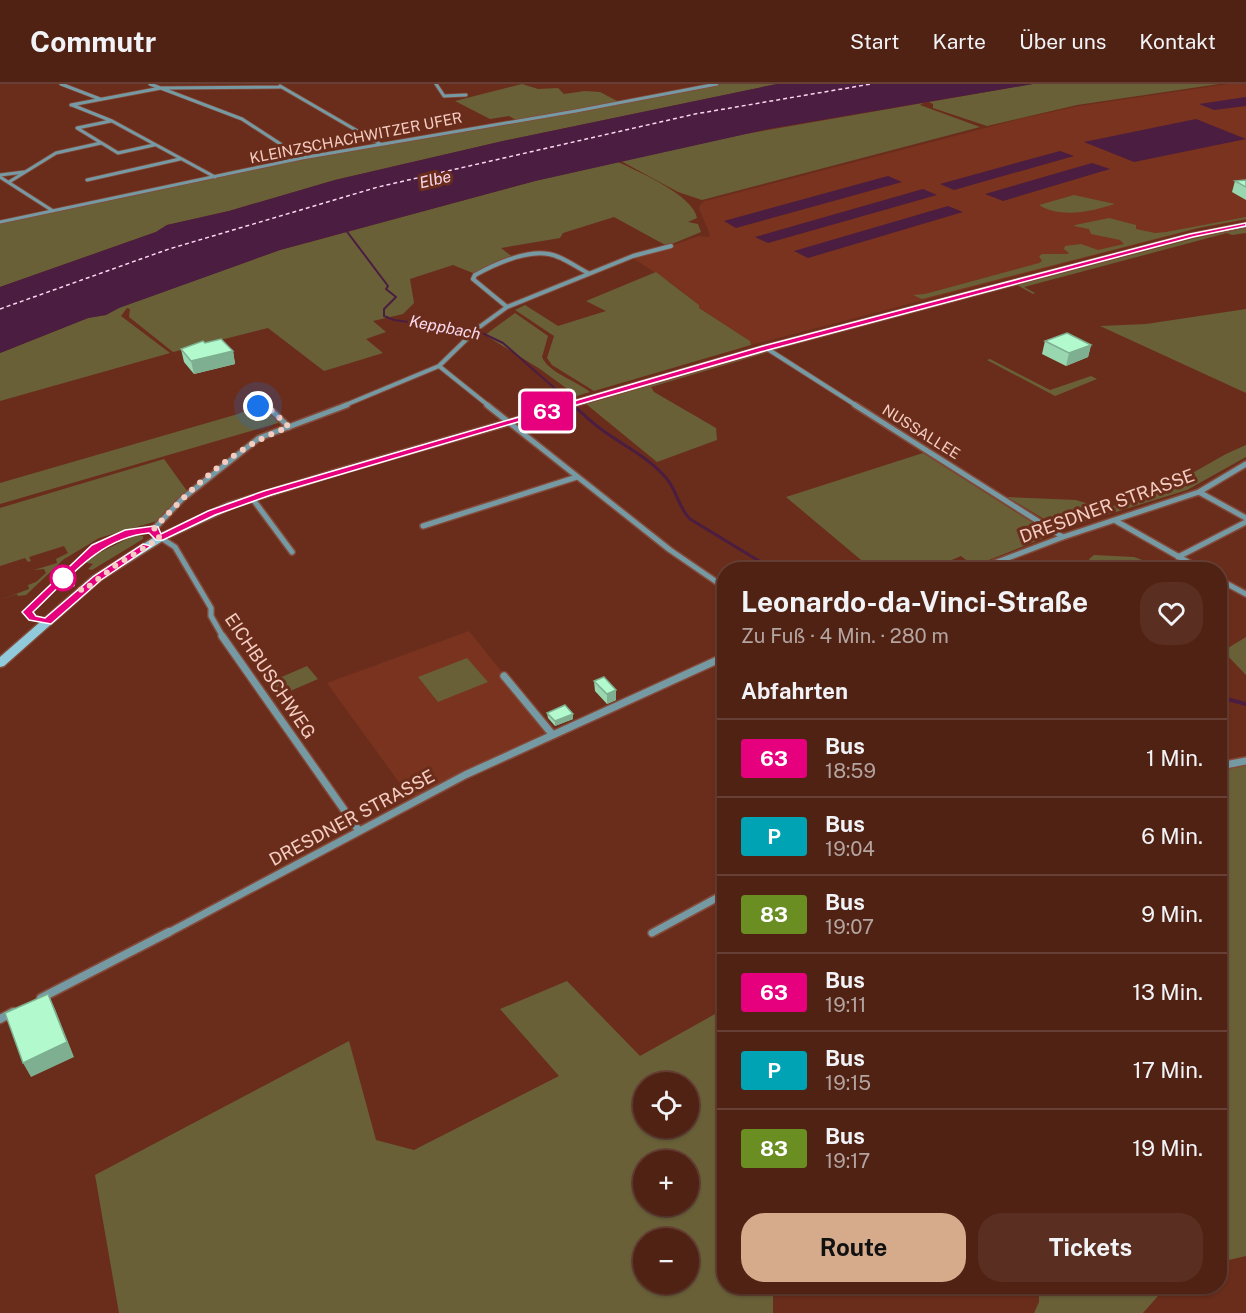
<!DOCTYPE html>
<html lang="de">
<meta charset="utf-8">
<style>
:root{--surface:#502214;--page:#5a2f22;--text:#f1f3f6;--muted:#b4a4a0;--line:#673f34;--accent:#d6ab8b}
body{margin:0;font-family:"Public Sans",sans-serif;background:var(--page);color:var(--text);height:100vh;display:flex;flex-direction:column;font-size:22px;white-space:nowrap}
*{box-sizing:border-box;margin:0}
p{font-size:20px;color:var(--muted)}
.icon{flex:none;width:33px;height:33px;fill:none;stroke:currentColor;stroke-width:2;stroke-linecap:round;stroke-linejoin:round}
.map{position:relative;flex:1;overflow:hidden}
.details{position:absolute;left:717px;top:478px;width:510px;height:732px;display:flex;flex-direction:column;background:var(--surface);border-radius:24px;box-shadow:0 2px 4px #0004,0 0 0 2px var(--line)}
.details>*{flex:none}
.badge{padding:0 12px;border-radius:4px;font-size:21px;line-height:39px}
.controls{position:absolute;left:633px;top:988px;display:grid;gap:12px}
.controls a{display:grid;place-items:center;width:66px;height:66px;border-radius:50%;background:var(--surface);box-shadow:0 2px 4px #0004,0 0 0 2px var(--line);font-size:30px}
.you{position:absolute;width:30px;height:30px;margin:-15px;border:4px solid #fff;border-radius:50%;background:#1a73e8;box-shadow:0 0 0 9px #1a73e833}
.map>.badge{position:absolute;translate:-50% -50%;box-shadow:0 0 0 3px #fff}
h2{padding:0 24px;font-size:22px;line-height:54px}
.round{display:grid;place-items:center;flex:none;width:63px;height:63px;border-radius:24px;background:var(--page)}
.overview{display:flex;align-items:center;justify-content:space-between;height:102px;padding:0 24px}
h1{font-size:28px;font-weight:700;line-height:45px}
.button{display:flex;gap:12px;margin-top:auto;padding:12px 24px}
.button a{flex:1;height:69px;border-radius:24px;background:var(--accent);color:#111;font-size:24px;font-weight:700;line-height:69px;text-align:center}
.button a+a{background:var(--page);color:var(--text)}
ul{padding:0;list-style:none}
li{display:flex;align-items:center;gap:18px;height:78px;padding:0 24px;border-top:2px solid var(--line)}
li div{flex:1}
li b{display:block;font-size:22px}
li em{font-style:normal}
li .badge{min-width:66px;font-weight:700;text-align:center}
header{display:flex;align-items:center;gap:36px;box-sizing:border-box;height:84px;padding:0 30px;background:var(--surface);border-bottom:2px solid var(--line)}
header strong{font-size:28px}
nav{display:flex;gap:33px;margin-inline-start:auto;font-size:21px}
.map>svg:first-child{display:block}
</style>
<header>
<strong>Commutr</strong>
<nav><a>Start</a><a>Karte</a><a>Über uns</a><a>Kontakt</a></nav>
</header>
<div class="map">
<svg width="1246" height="1229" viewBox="0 0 1246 1229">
<rect width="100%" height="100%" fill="#6b2d1b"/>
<!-- built -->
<path fill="#79331e" d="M1228,0h18v136l-46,8 -449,117 -1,-4 -51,-33v-3l-29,-23 -36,-23 65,-23 10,1 1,-3 -11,-25 1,-4 5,-4 319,-83 55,-12z
M469,547l83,103 -138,69 -87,-120z"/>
<!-- green -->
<path fill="#696038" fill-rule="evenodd" d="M522,0l16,5 20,-1 6,6 21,-3 15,1 21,11 -105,17 -7,-4 -19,3 -35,-18z
M721,0h56l-274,57 -168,39 -106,31 -62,14 -11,7 -156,55v-64l304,-64 275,-47z
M1032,0h187l-142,21 -90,21 -54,-18v-4l-4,-2z
M923,19l-3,2 60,22 -278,73 -24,-8 -57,-31 124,-27z
M618,78c21,10 75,33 79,56l-9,4 10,2 3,8 -34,14 -53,-29 -51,16 -3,5 -59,10 13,10 -41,15 -20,-8 -43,14 4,24 -11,11 -30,7 13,11 -20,7 17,14 -59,18 -56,-43 -95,24 -44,-35 1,-8 -3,-1 -6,8 49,37 -170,48v-48l88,-35 18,-3 12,-7 162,-58 255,-69z
M1074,111l41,9c-22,7 -54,15 -76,1z
M1246,133v2l-48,9 -276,71 -9,-4 12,-1 114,-31 3,-2 -3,-5 3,-2h25l2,-1 -5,-4 1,-3 16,-2 17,6 26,-6 -4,-4 -29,-6 -2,-5 -15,-3 1,-1 34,-7 27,7v4l19,4 11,-1z
M1246,144v5l-14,2 -5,-2 -203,54 11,6 -2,1 -16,-9 179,-47z
M656,188l43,33v3l51,33 1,4 -157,46 -42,-26 -5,-7 7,-22 -39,-26 10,-5 33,21 48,-15 -20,-10z
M1246,225v84l-146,-67 46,-2z
M515,229l33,23 -6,21c7,16 33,23 48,35l-13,4 -37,-27 -55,-34z
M765,268h4l-118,35 3,5 62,36 1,12 -60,22 -71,-58z
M990,275l60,31 41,-14 6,3 -42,17 -68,-36z
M252,324l14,2 11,9 1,4 -278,81v-21l238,-69z
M1246,361v12l-59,33 -126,39 -54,-32 69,3 29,9 68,-25 53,-30z
M923,369l129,82 -78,31 -13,-10 -33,14h-55l-87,-73z
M164,375l23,32 -30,30 -58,17 -18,11 -17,10 -38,36 -8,1 -1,-2 -17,6 29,-11 -1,-4 8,-3 10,-9 -2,-4 -10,1 23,-7 -1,-4 12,-6 -4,-7 -35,11 2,4 -3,1 -3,-4 -25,8v-58z
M135,451l8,1v3l-51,31 -4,-1 5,-5 -9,-2 5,-4z
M1094,471l40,2 36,13h-74l-7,-11z
M1246,553v38l-23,-24z
M467,574l21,24 -50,20 -20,-25z
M307,582l11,13 -37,16 -11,-13z
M1246,681v491l-26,6v-493z
M567,897l73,75 84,-47v278h49v26h-654l-24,-138 254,-134 27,99 38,10 145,-74 -59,-67zM644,999h44v45h-44zM644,1077h44v45h-44zM644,1155h44v45h-44z
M1039,1203h127l-23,26h-109l5,-11z"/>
<!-- water -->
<path fill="#4b1d40" d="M777,0h256l-265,45 -233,52 -255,69 -161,58 -13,7 -18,3 -88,35v-66l156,-55 11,-7 62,-14 106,-31 168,-39z
M1246,13v9l-32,4 -15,-6z
M1196,35l50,20 -112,23 -50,-20z
M1060,67l14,5 -120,34 -14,-6z
M1092,79l18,6 -107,32 -18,-7z
M888,92l14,6 -166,46 -12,-7z
M923,105l14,6 -169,48 -13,-6z
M948,122l15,6 -155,46 -14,-7z"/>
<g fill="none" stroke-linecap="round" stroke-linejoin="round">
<!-- stream-far2 -->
<path stroke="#4b1d40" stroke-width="2" d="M345,145l43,57 -2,3 10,8 -12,12v7l10,4 86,12 23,11 72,63"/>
<!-- stream-far1 -->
<path stroke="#4b1d40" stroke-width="3" d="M573,321c10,9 20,19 32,27 21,15 46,27 62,47 10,12 11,28 23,40l84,51"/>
<!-- stream -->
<path stroke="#4b1d40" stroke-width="4" d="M1220,613l26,7"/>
<!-- ferry -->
<path stroke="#f9d8ef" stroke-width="1.5" stroke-dasharray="4 3" stroke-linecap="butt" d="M0,225l169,-60 209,-62 317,-73 176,-30"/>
<!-- minor-far4 casing -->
<g stroke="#844a39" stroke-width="4.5">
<path id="minor-far4" d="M61,0l39,15
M150,0l92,35 60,39
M436,0l8,12 22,-1
M280,2l100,58
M71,21l90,-17 120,-1
M72,21l40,16 103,56
M111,37l-34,7 41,25 36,-8
M0,91l24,-3
M0,93l53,34
M87,96l93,-21
M9,98l47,-29 45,-10
M0,138l302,-64 274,-47 141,-27"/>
</g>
<!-- minor-far3 casing -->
<g stroke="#844a39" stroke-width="6">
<path id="minor-far3" d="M507,223l-34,-28 2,-4c20,-11 50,-25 74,-21 13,2 27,13 39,19
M766,264l91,58
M439,282l50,40
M343,322l96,-40 39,-38 29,-21 126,-51 38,-10"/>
</g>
<!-- minor-far2 casing -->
<g stroke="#844a39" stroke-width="8">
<path id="minor-far2" d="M487,321l183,145 54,37
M855,321l208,132
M258,322l11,2 20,19
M1199,408l47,26
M252,414l40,54
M1116,437l86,49
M423,442l154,-49
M1178,473l68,-35
M976,486l87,-33 136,-45 47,-28
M1220,496l26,14
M223,553l-12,-21v-8l-36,-61 -20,-13 -1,-5 28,-30 77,-61 88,-33"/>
</g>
<!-- minor-far1 casing -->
<g stroke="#844a39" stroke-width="10">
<path id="minor-far1" d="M222,552l137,195
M504,592l48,58
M1220,682l26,-5
M652,849l72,-39
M166,850l299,-159 259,-118"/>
</g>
<!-- minor casing -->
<g stroke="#844a39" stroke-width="11">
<path id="minor" d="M41,914l128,-66
M0,935l13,-7"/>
</g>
<!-- secondary casing -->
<g stroke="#844a39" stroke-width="3">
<path id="secondary" d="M1246,139v4l-53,10 -424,113 -429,124 -105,33 -71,33 -63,40 -97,86 -4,1v-10l93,-81 63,-40 71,-33 107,-33 429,-124 427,-112z"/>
</g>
<!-- minor-far4 -->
<use href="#minor-far4" stroke="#769aa4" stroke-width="3"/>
<!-- minor-far3 -->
<use href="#minor-far3" stroke="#769aa4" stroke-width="4"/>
<!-- minor-far2 -->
<use href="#minor-far2" stroke="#769aa4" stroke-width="5"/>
<!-- minor-far1 -->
<use href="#minor-far1" stroke="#769aa4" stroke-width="7"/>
<!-- minor -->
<use href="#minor" stroke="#769aa4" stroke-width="8"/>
<!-- secondary -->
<use href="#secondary" fill="#91cbdb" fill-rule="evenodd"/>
</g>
<!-- wall -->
<path fill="#99d7b1" d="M1246,96v20l-14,-8 3,-11z
M1045,257l46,4 -3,12 -22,9 -24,-12z
M205,259l28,8 2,13 -41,10 -10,-12 -3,-13z
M1187,478l15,8h-18z
M594,597l22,9v10l-9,4 -12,-13z
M547,629l26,1v5l-18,7 -7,-8z"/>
<!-- shaded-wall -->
<path fill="#7daf90" d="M1091,261l-3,12 -22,9 3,-13z
M233,267l2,13 -41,10 -3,-13z
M616,606v10l-9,4v-10z
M573,630v5l-18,7v-5z
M48,910l7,15 19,48 -43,20 -8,-14z"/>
<!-- building -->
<path fill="#b2face" stroke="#7daf90" stroke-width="1.5" d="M1246,96v7l-11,-6z
M1067,249l24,12 -22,8 -24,-12z
M221,255l12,12 -42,10 -10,-12 22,-8 2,2z
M1187,478l15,8h-12z
M604,593l12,13 -9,4 -13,-13z
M565,621l8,9 -18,7 -8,-8z
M48,910l19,48 -44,21 -18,-50z"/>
<!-- line -->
<path fill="#e6007e" stroke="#fff" stroke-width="1.5" d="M1246,139v3l-53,11 -425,113 -257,74 -240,71 -56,20 -52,25h-7l-7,-7c-50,5 -81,46 -116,79l3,4 9,2 49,-42 49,-32 8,2 -50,34 -50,44 -22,-4 -7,-8 70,-67 33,-15 29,-4 4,1 3,7 47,-23 56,-20 499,-145 427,-112z"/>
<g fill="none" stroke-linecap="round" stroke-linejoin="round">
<!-- walk -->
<path stroke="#f4cdc2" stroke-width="6" stroke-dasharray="0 10.8" d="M63,494l20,13 32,-25 45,-28 -5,-4 -1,-5c38,-42 81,-83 135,-102l-20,-19 -11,-2"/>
</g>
<!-- markers -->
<circle fill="#fff" stroke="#e6007e" stroke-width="3" cx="63" cy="494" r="12"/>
<g text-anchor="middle" stroke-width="6" stroke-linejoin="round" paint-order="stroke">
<!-- far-street labels -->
<g font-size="15" fill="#f4cdc2" stroke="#6b2d1b">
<text transform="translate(356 54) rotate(-11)" y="5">KLEINZSCHACHWITZER UFER</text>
<text transform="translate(921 348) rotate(32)" y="5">NUSSALLEE</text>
</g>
<!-- far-water labels -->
<g font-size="16" font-style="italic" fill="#f9d8ef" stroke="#6b2d1b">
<text transform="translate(435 95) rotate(-13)" y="6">Elbe</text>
<text transform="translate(445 243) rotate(11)" y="6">Keppbach</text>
</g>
<!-- street labels -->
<g font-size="18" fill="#f4cdc2" stroke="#6b2d1b">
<text transform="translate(1107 422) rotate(-20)" y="6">DRESDNER STRASSE</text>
<text transform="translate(270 592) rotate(56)" y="6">EICHBUSCHWEG</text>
<text transform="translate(352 734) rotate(-28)" y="6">DRESDNER STRASSE</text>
</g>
</g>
</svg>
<div class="controls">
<a><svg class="icon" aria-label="locate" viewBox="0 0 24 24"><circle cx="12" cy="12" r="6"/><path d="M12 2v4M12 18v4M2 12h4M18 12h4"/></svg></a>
<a>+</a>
<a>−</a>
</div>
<div class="you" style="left:258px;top:322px"></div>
<b class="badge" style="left:547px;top:327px;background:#e6007e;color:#fff">63</b>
<section class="details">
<div class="overview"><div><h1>Leonardo-da-Vinci-Straße</h1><p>Zu Fuß · 4 Min. · 280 m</p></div><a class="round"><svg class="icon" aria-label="heart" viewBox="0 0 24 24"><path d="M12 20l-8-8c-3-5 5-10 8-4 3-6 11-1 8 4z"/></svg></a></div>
<h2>Abfahrten</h2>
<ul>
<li><span class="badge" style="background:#e6007e;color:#fff">63</span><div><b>Bus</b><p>18:59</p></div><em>1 Min.</em></li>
<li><span class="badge" style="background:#00a3b4;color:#fff">P</span><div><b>Bus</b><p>19:04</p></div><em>6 Min.</em></li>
<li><span class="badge" style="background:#6b8e23;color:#fff">83</span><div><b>Bus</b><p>19:07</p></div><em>9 Min.</em></li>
<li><span class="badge" style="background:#e6007e;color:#fff">63</span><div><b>Bus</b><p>19:11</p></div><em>13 Min.</em></li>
<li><span class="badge" style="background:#00a3b4;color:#fff">P</span><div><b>Bus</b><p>19:15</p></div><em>17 Min.</em></li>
<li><span class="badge" style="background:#6b8e23;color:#fff">83</span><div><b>Bus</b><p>19:17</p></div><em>19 Min.</em></li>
</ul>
<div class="button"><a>Route</a><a>Tickets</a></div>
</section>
</div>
